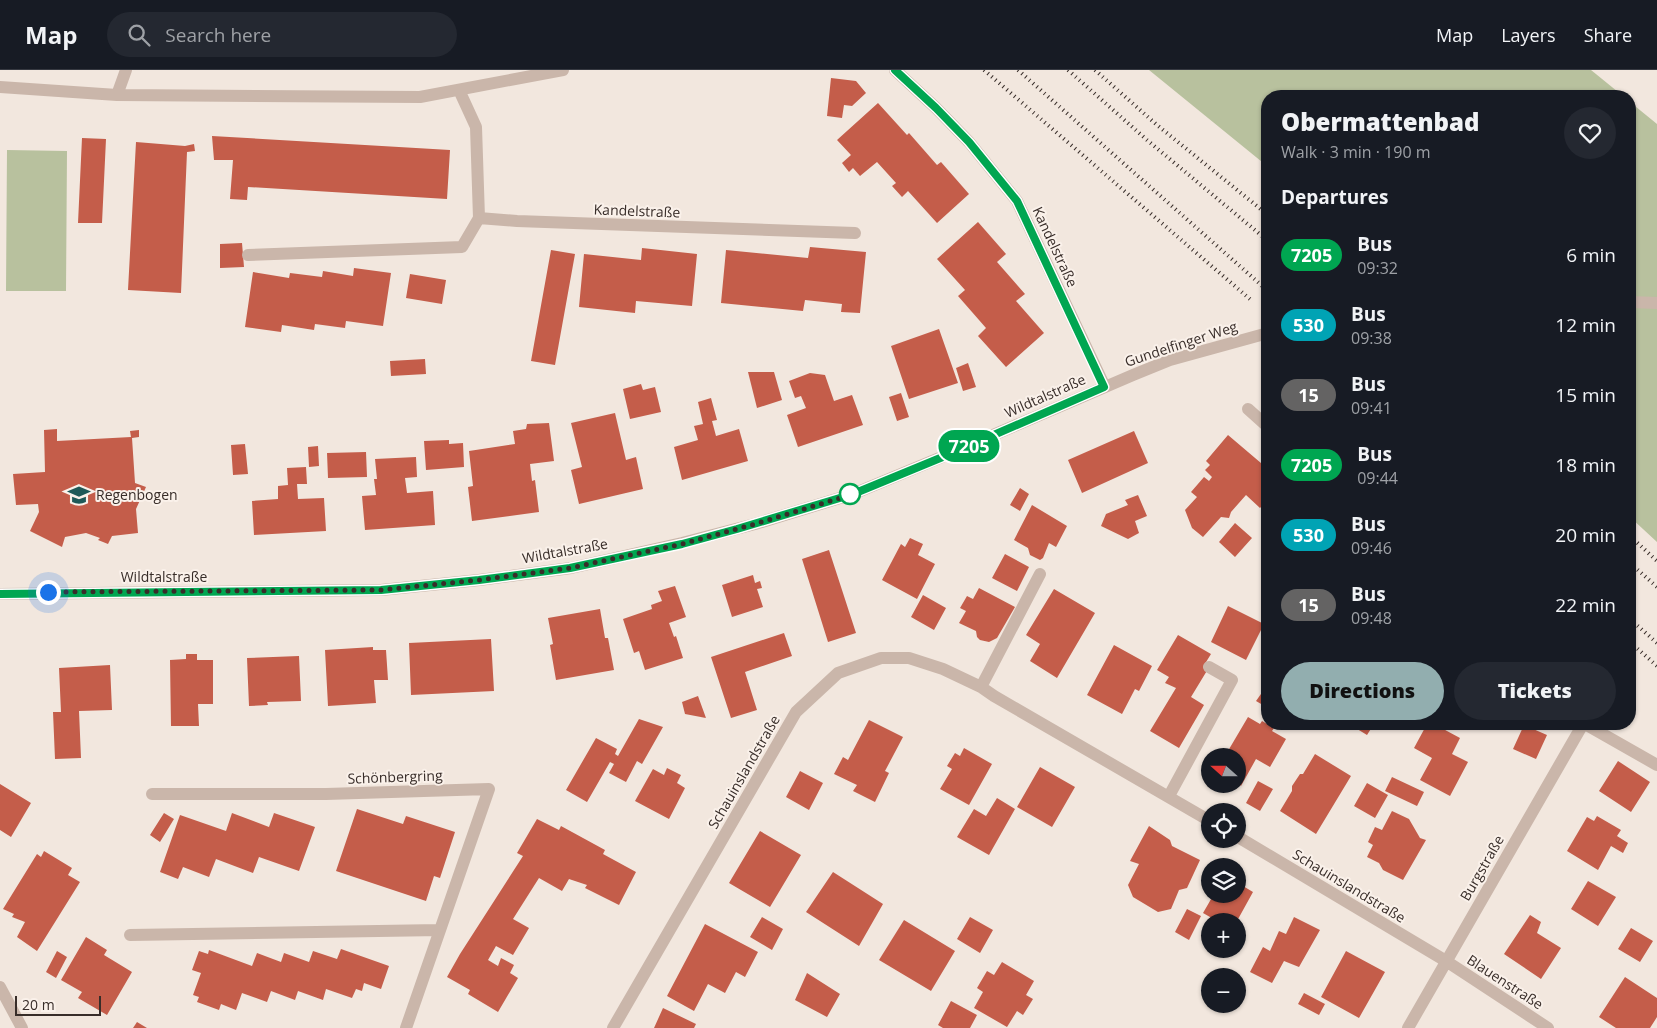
<!DOCTYPE html>
<meta charset="utf-8">
<style>
:root{--surface:#171b24;--page:#242831;--text:#f1f3f6;--muted:#9ea1a6;--line:#363941;--accent:#92aeaf}
body{margin:0;font-family:"Open Sans",sans-serif;background:var(--page);color:var(--text);height:100vh;display:flex;flex-direction:column;font-size:19px;white-space:nowrap}
*{box-sizing:border-box;margin:0}
p{font-size:16px;color:var(--muted)}
.icon{flex:none;width:28px;height:28px;fill:none;stroke:currentColor;stroke-width:2;stroke-linecap:round;stroke-linejoin:round}
.map{position:relative;flex:1;overflow:hidden}
.details{position:absolute;left:1261px;top:20px;width:375px;height:640px;display:flex;flex-direction:column;background:var(--surface);border-radius:20px;box-shadow:0 1px 4px #0004}
.details>*{flex:none}
.badge{padding:0 10px;border-radius:16px;font-size:18px;line-height:32px}
.needle{width:32px;rotate:291deg}
.fabs{position:absolute;left:1201px;top:678px;display:grid;gap:10px}
.fabs a{display:grid;place-items:center;width:45px;height:45px;border-radius:50%;background:var(--surface);box-shadow:0 1px 4px #0004;font-size:25px}
.scale{position:absolute;left:15px;bottom:12px;width:86px;box-sizing:border-box;padding-left:5px;border:2px solid #382d29;border-top:0;font-size:14px;line-height:18px;white-space:nowrap;color:#382d29;-webkit-text-stroke:4px #faf1ea;paint-order:stroke}
.you{position:absolute;width:25px;height:25px;margin:-12px;border:4px solid #fff;border-radius:50%;background:#1a73e8;box-shadow:0 0 0 8px #1a73e833}
.map>.badge{position:absolute;translate:-50% -50%;box-shadow:0 0 0 2px #fff}
h2{padding:0 20px;font-size:19px;line-height:45px}
.round{display:grid;place-items:center;flex:none;width:52px;height:52px;border-radius:26px;background:var(--page)}
.summary{display:flex;align-items:center;justify-content:space-between;height:85px;padding:0 20px}
h1{font-size:24px;font-weight:800;line-height:38px}
.button{display:flex;gap:10px;margin-top:auto;padding:10px 20px}
.button a{flex:1;height:58px;border-radius:30px;background:var(--accent);color:#111;font-size:20px;font-weight:800;line-height:58px;text-align:center}
.button a+a{background:var(--page);color:var(--text)}
ul{padding:0;list-style:none}
li{display:flex;align-items:center;gap:15px;height:70px;padding:0 20px}
li div{flex:1}
li b{display:block;font-size:19px}
li em{font-style:normal}
li .badge{min-width:55px;font-weight:700;text-align:center}
header{display:flex;align-items:center;gap:30px;box-sizing:border-box;height:70px;padding:0 25px;background:var(--surface);border-bottom:1px solid var(--line)}
header strong{font-size:24px}
nav{display:flex;gap:28px;margin-inline-start:auto;font-size:18px}
.search{width:350px;height:45px;background:var(--page);display:flex;align-items:center;gap:12px;box-sizing:border-box;padding:0 18px;border-radius:28px;color:var(--muted);font-size:19px}
.map>svg:first-child{display:block}
</style>
<header>
<strong>Map</strong>
<div class="search"><svg class="icon" aria-label="search" viewBox="0 0 24 24"><circle cx="10" cy="10" r="6"/><path d="M15 15l6 6"/></svg>Search here</div>
<nav><a>Map</a><a>Layers</a><a>Share</a></nav>
</header>
<div class="map">
<svg width="1657" height="958" viewBox="0 0 1657 958">
<rect width="100%" height="100%" fill="#f2e7de"/>
<!-- green -->
<path fill="#b8c19e" d="M1149,0h442l32,26h-355l-1,70z
M1630,32l27,22v418l-27,-25z
M7,80l60,1 -1,140h-60z"/>
<!-- building -->
<path fill="#c45d4a" d="M831,8l25,3 10,12 -14,13 -8,-1 -2,13 -15,-2z
M878,33l29,32 2,-2 28,32 4,-3 28,32 -32,29 -29,-32 -6,6 -10,-11 4,-3 -19,-21 -17,14 -7,-8 -4,4 -7,-9 9,-8 -14,-15z
M212,66l238,14 -3,49 -199,-12 -1,13 -17,-1 3,-39h-19z
M82,68l24,1 -4,84h-24z
M136,72l49,4 9,-2 1,7 -8,1 -6,141 -53,-3z
M978,152l28,32 -9,8 28,32 -9,7 28,32 -38,34 -28,-31 8,-8 -28,-32 7,-6 -28,-31z
M242,173l2,24 -24,1v-24z
M810,177l56,5 -6,61 -19,-1 1,-8 -37,-4 -2,11 -82,-8 5,-53 82,8z
M642,178l55,6 -5,52 -56,-5 -1,12 -56,-6 5,-53 57,6z
M551,180l24,4 -20,111 -24,-4z
M354,198l37,5 -8,53 -37,-5 -1,7 -30,-4 -1,6 -32,-5 -1,7 -36,-5 8,-55 36,6 1,-5 32,4 1,-6 30,5z
M410,204l36,6 -4,24 -36,-6z
M939,259l19,54 -49,16 -18,-53z
M425,289l1,15 -35,2 -1,-15z
M968,293l8,24 -13,4 -7,-23z
M748,302h26l8,28 -25,8z
M810,303l15,2 9,26 18,-6 11,30 -65,22 -11,-32 19,-7 -5,-12 -6,2 -6,-17z
M641,314l2,6 12,-3 6,25 -31,7 -7,-30z
M901,323l8,24 -12,4 -8,-24z
M711,328l6,22 -5,1 4,15 23,-7 9,32 -66,19 -8,-33 24,-7 -4,-14 9,-2 -5,-22z
M615,343l11,47 10,-3 7,32 -64,15 -8,-34 11,-3 -11,-44z
M549,353l5,38 -24,3 2,17 3,-1 4,32 -67,9 -4,-34 5,-1 -4,-35 46,-7 -2,-13 13,-2 1,-5z
M57,359v12l74,-4 -1,-6 9,-1v7l-7,1 3,45 11,4 -10,22 2,24 -26,3 -4,8 -10,-4 2,-2 -14,-5 -21,4 -3,10 -32,-16 9,-19 -1,-8 -22,1 -3,-31 32,-2 -1,-42z
M1134,361l14,32 -66,30 -14,-33z
M1228,365l40,34v31l-8,8 -14,-13 -15,17 -2,6 -8,-1 -18,20 -11,-9 -7,-18 12,-13 -6,-5 13,-15 5,4 3,-4 -7,-7 5,-5 -4,-4z
M449,370v4l14,-1 1,24 -38,3 -2,-29z
M245,374l3,30 -15,1 -2,-30z
M318,376l1,20 -10,1 -1,-20z
M366,382l1,25 -39,1 -1,-25z
M416,387l1,20 -12,1 2,15 26,-2 2,34 -70,5 -3,-34 14,-1 -2,-16h3l-2,-20z
M306,397l1,17h-10l1,15 26,-1 2,33 -72,4 -2,-34 26,-2v-13l10,-1 -1,-17z
M1020,418l9,6 -9,17 -10,-6z
M1138,425l9,21 -12,5 4,12 -11,6 -27,-13 5,-12 22,-9 -3,-5z
M1032,435l35,21 -11,21 -7,-4 -6,15 -3,2 -10,-5 -2,-7 -14,-8z
M1235,453l17,15 -17,19 -16,-15z
M910,468l13,6 -5,11 17,9 -18,35 -35,-19 19,-36 4,3z
M829,480l27,83 -28,9 -26,-83z
M1005,484l24,13 -12,24 -25,-13z
M753,505l2,8 5,-2 2,7 -5,1 6,18 -31,10 -10,-32z
M675,516l11,31 -17,6 5,14 2,-1 7,22 -38,12 -6,-19 -5,2 -11,-34 29,-10 -1,-4 11,-4 -4,-10z
M979,518l36,19 -18,31 -8,4 -9,-2 -3,-3 -1,-6 -17,-8 7,-12 -6,-3 7,-12 6,3z
M1054,519l41,24 -38,65 -27,-17 10,-17 -14,-9z
M923,525l23,13 -12,22 -23,-13z
M1228,536l36,18 -18,36 -35,-18z
M600,539l5,29h3l6,32 -58,10 -6,-35 3,-1 -5,-26z
M784,563l8,23 -47,16 12,38 -26,8 -20,-61z
M1178,565l33,19 -8,13 5,2 -17,28 13,8 -25,43 -29,-17 26,-43 -11,-5 4,-6 -12,-7z
M491,569l3,52 -83,4 -2,-52z
M1114,575l38,21 -13,25 -4,-2 -13,25 -35,-19z
M373,577v3h13l2,30h-14l2,23 -48,3 -3,-56z
M186,584h11v6h16v44h-15l1,22h-28l-1,-66 16,-1z
M299,586l2,45 -34,1 1,3 -19,1 -2,-48z
M110,595l2,45 -33,1 2,47 -26,1 -2,-47h8l-2,-44z
M1268,614v24l-12,-7z
M698,626l8,22 -21,-4 -3,-12z
M1248,647l12,7 2,-3 12,7 -2,3 14,8 -16,28 -14,-8 -15,27 -3,-3v-27h-13z
M639,649l24,8 -21,37 -5,-3 -11,21 -17,-9 5,-9 -4,-2 -23,40 -21,-12 30,-52 21,11 -2,5 3,2z
M869,650l34,17 -18,34 4,2 -14,29 -22,-11 4,-6 -23,-11 9,-17 5,3z
M1349,654h25l-7,11z
M1427,654h7l26,14 -8,16 16,8 -18,34 -30,-16 12,-22 -18,-10z
M1524,655l23,10 -11,24 -23,-10z
M964,678l28,16 -23,41 -29,-16 12,-20 -5,-3 8,-13 5,3z
M1315,684l36,22 -35,58 -36,-23 12,-20v-5l8,-12h3z
M1618,691l32,21 -19,30 -32,-21z
M1040,697l35,20 -23,40 -35,-20z
M667,698l14,7 -4,8 8,5 -16,31 -34,-18 18,-32 11,6z
M800,701l23,12 -14,27 -23,-13z
M1392,707l32,15 -7,14 -32,-15z
M1258,711l15,8 -13,22 -14,-8z
M1367,713l21,12 -13,23 -21,-12z
M0,714l31,19 -20,34 -11,-7z
M997,728l18,11 -26,46 -32,-18 17,-28 12,7z
M357,739l46,15 3,-8 49,16 -15,46 -6,-2 -8,25 -90,-30z
M1392,741l17,8 11,19 6,2 -23,40 -20,-10 -4,-7 -12,-6 6,-12 -5,-3 7,-15 7,3z
M164,743l10,6 -14,23 -10,-7z
M232,743l37,14 5,-14 41,14 -16,44 -40,-14 -6,16 -37,-14 -7,18 -26,-10 -5,12 -18,-7 20,-57 46,16z
M1597,746l24,14 -4,6 11,7 -5,10 -12,-7 -13,24 -31,-19 20,-34 7,4z
M537,749l22,11 2,-4 44,24 -2,4 33,18 -17,33 -34,-17 2,-3 -18,-6 -7,12 -23,-13 -26,41 16,9 -16,27 -17,-9 -8,14 10,6 3,-8 13,7 -4,8 8,5 -20,34 -30,-18 2,-4 -23,-13 13,-23 63,-98 -6,-3z
M1149,756l21,14 2,6 28,14 -13,28 -8,2 -8,19 -13,3 -25,-15 -5,-12 11,-21 -9,-3z
M760,761l41,24 -31,52 -41,-24z
M44,781l28,17 -4,7 12,7 -43,69 -20,-14 8,-15 -13,-5 2,-3 -11,-5 34,-55 4,3z
M833,802l50,32 -24,42 -53,-34z
M1588,811l28,16 -18,29 -27,-17z
M1238,813l15,9 -16,29h-20l-14,-8 11,-19h24z
M1187,839l14,7 -12,24 -14,-8z
M1530,845l11,7 -4,11 24,15 -20,31 -37,-25z
M762,847l21,12 -11,21 -22,-13z
M970,847l23,13 -13,23 -23,-14z
M1294,847l26,13 -21,37 -15,-6 -12,22 -22,-11 13,-25 7,4 9,-20 7,3z
M904,850l51,31 -24,40 -52,-31z
M705,854l53,28 -13,25 -9,-5 -11,21 -17,-9 -14,27 -27,-15z
M1631,858l22,13 -13,21 -22,-13z
M86,867l21,13 -3,5 28,17 -25,43 -29,-17 4,-6 -21,-12z
M341,879l48,17 -8,23 -17,-6 -2,8 -6,-2 -4,9 -26,-9 -3,11 -25,-9 -3,9 -24,-9 -4,11 -25,-9 -6,17 -15,-6 -2,6 -22,-8 2,-5 -6,-2 8,-22 -9,-3 7,-19 9,3 1,-4 43,16 5,-13 24,9 3,-9 25,9 4,-11 24,8z
M57,881l10,6 -11,21 -10,-6z
M1346,881l39,21 -26,46 -38,-21z
M1002,892l32,19 -8,14 7,4 -10,16 -6,-4 -10,16 -33,-19 9,-16 -6,-4 10,-17 7,4z
M807,903l33,21 -13,23 -32,-17z
M1625,907l32,21v19l-7,11h-34l-17,-11z
M1304,923l21,11 -6,11 -21,-11z
M951,931l26,14 -7,13h-27l-5,-3z
M663,938l33,16 -2,4h-40z
M137,952l10,6h-14z"/>
<g fill="none" stroke-linecap="round" stroke-linejoin="round">
<!-- minor -->
<path stroke="#cab6aa" stroke-width="12" d="M895,0l41,38 33,34 48,59 88,186
M0,17l117,8 303,2 143,-27
M117,25l9,-25
M479,148l38,3 338,12
M248,185l214,-8 17,-29 -3,-91 -17,-37
M1630,232l27,1
M1248,339l20,18
M0,524l381,-4 98,-10 92,-12 111,-25 73,-19 98,-30 96,-40 184,-79 37,-15 98,-27
M981,617l59,-113
M1585,654l72,41
M152,724h174l163,-5 -83,239
M1169,726l63,-116 -23,-13
M1238,767l208,124 102,67
M130,865l310,-5
M0,917l22,41
M613,958l183,-316 42,-39 43,-15h28l34,11 38,18 13,9 216,125
M1408,958l175,-304"/>
<!-- rail -->
<path stroke="#382d29" stroke-width="4" stroke-dasharray="1 4" stroke-linecap="butt" d="M984,0l267,230
M1018,0l250,221
M1068,0l79,70 121,101
M1095,0l62,55 111,90
M1630,466l27,25
M1630,493l27,24
M1630,549l27,24
M1630,572l27,24"/>
</g>
<g fill="none" stroke-linecap="round" stroke-linejoin="round">
<!-- line casing -->
<g stroke="#fff" stroke-width="11">
<path id="line" d="M0,524l381,-4 98,-10 91,-12 112,-24 55,-15 116,-35 97,-40 154,-67 -87,-186 -48,-59 -33,-34 -41,-38"/>
</g>
<!-- line -->
<use href="#line" stroke="#00a651" stroke-width="8"/>
<!-- walk -->
<path stroke="#382d29" stroke-width="5" stroke-dasharray="0 9" d="M48,522l333,-2 98,-10 91,-12 112,-24 73,-20 98,-30h-3"/>
</g>
<!-- icons -->
<defs>
<g id="school-bare" transform="scale(1.725)"><path d="M0-5L7-2L0 1L-7-2ZM-4 1L0 2.5L4 1V4Q0 6-4 4Z" fill="#1f5958" stroke="#faf1ea" stroke-width="2.5" paint-order="stroke"/></g>
</defs>
<g fill-rule="evenodd">
<use href="#school-bare" x="79" y="425"/>
</g>
<!-- markers -->
<circle fill="#fff" stroke="#00a651" stroke-width="2.5" cx="850" cy="424" r="10"/>
<g text-anchor="middle" stroke-width="4" stroke-linejoin="round" paint-order="stroke">
<!-- street labels -->
<g font-size="14" fill="#382d29" stroke="#faf1ea">
<text transform="translate(637 141) rotate(2)" y="5">Kandelstraße</text>
<text transform="translate(1055 177) rotate(65)" y="5">Kandelstraße</text>
<text transform="translate(1181 274) rotate(-18)" y="5">Gundelfinger Weg</text>
<text transform="translate(1045 326) rotate(-24)" y="5">Wildtalstraße</text>
<text transform="translate(565 481) rotate(-10)" y="5">Wildtalstraße</text>
<text x="164" y="512">Wildtalstraße</text>
<text transform="translate(744 702) rotate(-60)" y="5">Schauinslandstraße</text>
<text transform="translate(395 707) rotate(-2)" y="5">Schönbergring</text>
<text transform="translate(1482 798) rotate(-60)" y="5">Burgstraße</text>
<text transform="translate(1349 816) rotate(31)" y="5">Schauinslandstraße</text>
<text transform="translate(1505 912) rotate(33)" y="5">Blauenstraße</text>
</g>
<!-- poi labels -->
<g font-size="14" fill="#382d29" stroke="#faf1ea" text-anchor="start">
<text x="96" y="430">Regenbogen</text>
</g>
</g>
</svg>
<div class="fabs">
<a><svg class="needle" viewBox="-14 -14 28 28"><path d="M0-13l5 13h-10z" fill="#e53935"/><path d="M0 13l5-13h-10z" fill="#9ea1a6"/></svg></a>
<a><svg class="icon" aria-label="locate" viewBox="0 0 24 24"><circle cx="12" cy="12" r="6"/><path d="M12 2v4M12 18v4M2 12h4M18 12h4"/></svg></a>
<a><svg class="icon" aria-label="layers" viewBox="0 0 24 24"><path d="M12 4l9 5-9 5-9-5zM3 14l9 5 9-5"/></svg></a>
<a>+</a>
<a>−</a>
</div>
<div class="scale">20 m</div>
<div class="you" style="left:48px;top:522px"></div>
<b class="badge" style="left:969px;top:376px;background:#00a651;color:#fff">7205</b>
<section class="details">
<div class="summary"><div><h1>Obermattenbad</h1><p>Walk · 3 min · 190 m</p></div><a class="round"><svg class="icon" aria-label="heart" viewBox="0 0 24 24"><path d="M12 20l-8-8c-3-5 5-10 8-4 3-6 11-1 8 4z"/></svg></a></div>
<h2>Departures</h2>
<ul>
<li><span class="badge" style="background:#00a651;color:#fff">7205</span><div><b>Bus</b><p>09:32</p></div><em>6 min</em></li>
<li><span class="badge" style="background:#00a3b4;color:#fff">530</span><div><b>Bus</b><p>09:38</p></div><em>12 min</em></li>
<li><span class="badge" style="background:#646363;color:#fff">15</span><div><b>Bus</b><p>09:41</p></div><em>15 min</em></li>
<li><span class="badge" style="background:#00a651;color:#fff">7205</span><div><b>Bus</b><p>09:44</p></div><em>18 min</em></li>
<li><span class="badge" style="background:#00a3b4;color:#fff">530</span><div><b>Bus</b><p>09:46</p></div><em>20 min</em></li>
<li><span class="badge" style="background:#646363;color:#fff">15</span><div><b>Bus</b><p>09:48</p></div><em>22 min</em></li>
</ul>
<div class="button"><a>Directions</a><a>Tickets</a></div>
</section>
</div>
